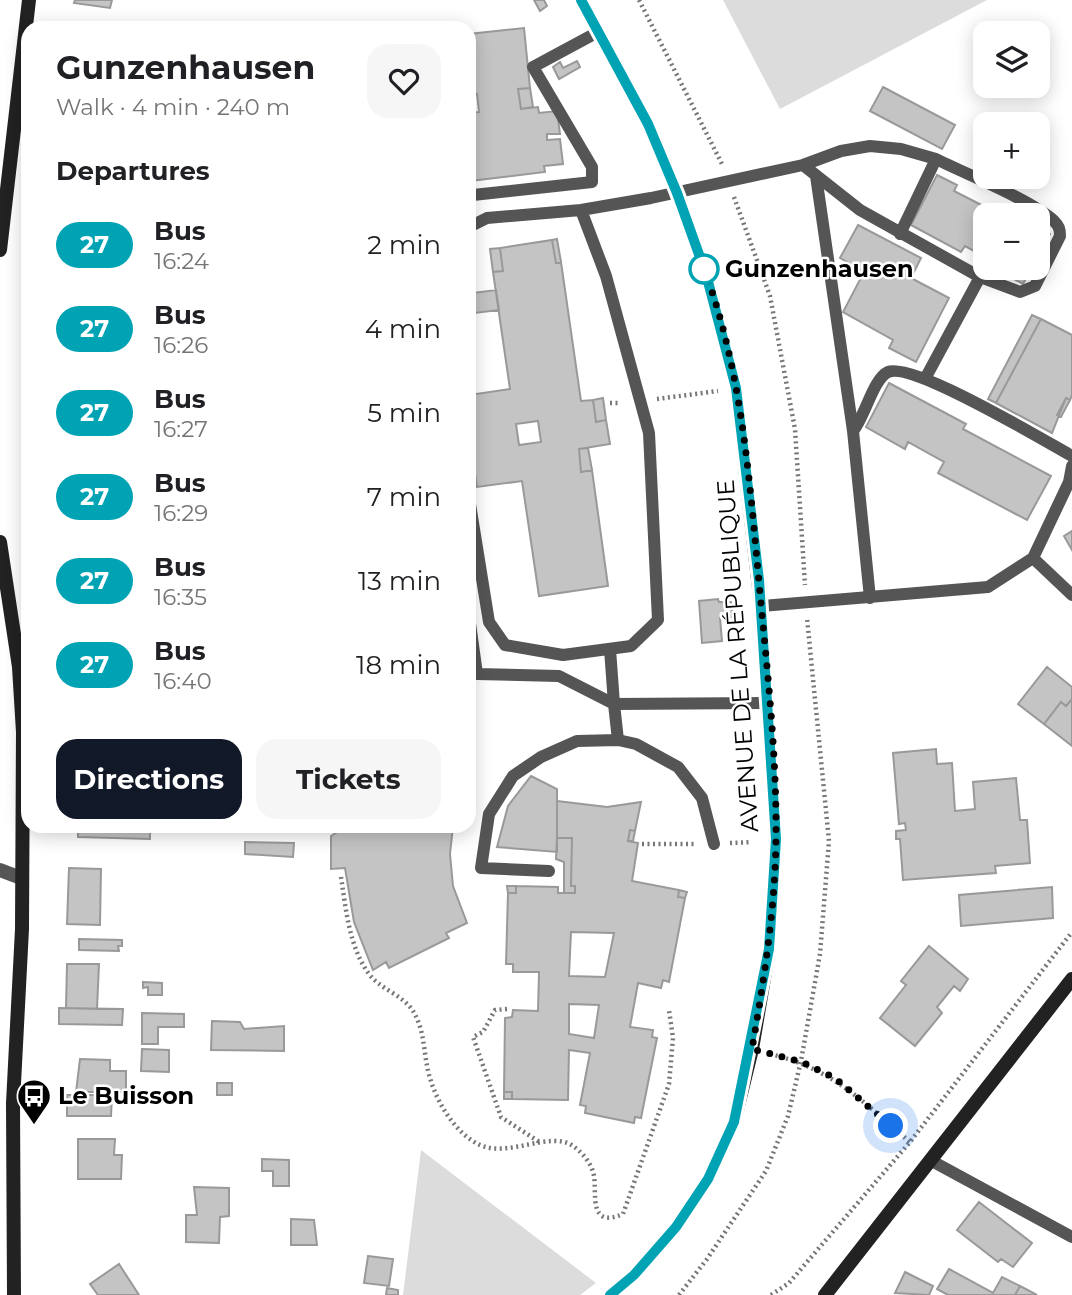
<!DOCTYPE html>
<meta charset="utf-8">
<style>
:root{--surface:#fff;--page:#f6f6f6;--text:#202124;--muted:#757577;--accent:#111827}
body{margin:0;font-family:Montserrat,sans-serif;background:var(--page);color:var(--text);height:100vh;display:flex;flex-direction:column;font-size:26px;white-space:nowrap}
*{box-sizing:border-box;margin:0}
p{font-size:23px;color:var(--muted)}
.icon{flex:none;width:38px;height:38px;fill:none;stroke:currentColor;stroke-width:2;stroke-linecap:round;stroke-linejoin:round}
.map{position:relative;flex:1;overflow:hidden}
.side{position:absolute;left:21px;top:21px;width:455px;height:812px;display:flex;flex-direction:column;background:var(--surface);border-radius:21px;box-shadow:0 4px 18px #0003}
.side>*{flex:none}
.badge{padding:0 14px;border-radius:23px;font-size:24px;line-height:46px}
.buttons{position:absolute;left:973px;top:21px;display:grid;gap:14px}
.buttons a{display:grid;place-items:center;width:77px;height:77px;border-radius:14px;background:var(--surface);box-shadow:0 4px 18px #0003;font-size:35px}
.you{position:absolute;width:35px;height:35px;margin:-18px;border:5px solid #fff;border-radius:50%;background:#1a73e8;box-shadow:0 0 0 10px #1a73e833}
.map>.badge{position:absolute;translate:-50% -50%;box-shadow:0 0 0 4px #fff}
h2{padding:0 35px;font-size:26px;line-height:63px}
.round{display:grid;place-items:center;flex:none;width:74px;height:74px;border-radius:21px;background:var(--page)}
.summary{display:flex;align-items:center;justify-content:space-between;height:119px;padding:0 35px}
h1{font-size:33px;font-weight:700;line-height:52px}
.action{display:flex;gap:14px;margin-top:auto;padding:14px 35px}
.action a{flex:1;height:80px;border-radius:21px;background:var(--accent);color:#fff;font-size:28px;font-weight:700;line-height:80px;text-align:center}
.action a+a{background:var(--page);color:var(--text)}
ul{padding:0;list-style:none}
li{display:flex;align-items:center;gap:21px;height:84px;padding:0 35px}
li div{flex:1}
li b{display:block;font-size:26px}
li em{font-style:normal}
li .badge{min-width:77px;font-weight:700;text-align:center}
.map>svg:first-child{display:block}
</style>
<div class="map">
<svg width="1072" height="1295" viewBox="0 0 1072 1295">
<rect width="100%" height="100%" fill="#fff"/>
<!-- green -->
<path fill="#dcdcdc" d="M723,0h264l-207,109z
M421,1150l175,133 -16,12h-177z"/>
<!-- building -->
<path fill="#c4c4c4" stroke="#999" stroke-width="2" fill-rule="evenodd" d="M75,0h37l-2,8 -36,-5z
M534,0h10l3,6 -7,5z
M97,22l38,5v1h-39z
M524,28l6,60 -12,1 3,20 17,-2 1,6 18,-2 3,23h-13v6l13,-1 3,25 -19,2 1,6 -75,9 -1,7v-75l10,-1 -2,-18h-8v-60z
M577,61l3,6 -21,12 -6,-12 7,-5 3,6z
M883,87l72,38 -13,24 -72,-38z
M530,88l3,19 -12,2 -3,-20z
M937,175l20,10 -3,6 47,24h-16v42l-20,-11 -4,6 -50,-27z
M858,225l63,33 -10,20 38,20 -33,64 -27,-14 4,-8 -50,-28 21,-40 -24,-14z
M1038,227l12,7 -12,23z
M557,239l4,23 -5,1 -4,-23z
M552,240l4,23 5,-1 20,139 12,-1 3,22 10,-2 4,24 -31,5 2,23 11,-2 16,116 -69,10 -17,-115 -45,6 -8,-54v-38l41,-6 -17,-117 10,-1 -3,-23zM538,421l3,21 -22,3 -3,-21z
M500,248l3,23 -10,1 -3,-23z
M1006,268h26l-9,16 -20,-11z
M496,290l3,20 -24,3 -3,-20z
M1032,315l9,4 -45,84 -8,-4z
M1041,319l31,16v60l-2,5 -4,-2 -14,35 -56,-30z
M889,383l77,41 -3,5 88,47 -24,44 -89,-47 6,-11 -36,-20 -3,7 -39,-22z
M603,398l3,22 -10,2 -3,-22z
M1066,398l4,2 -9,17 -4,-2z
M588,448l4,22 -11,2 -2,-23z
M1072,531v19l-8,-14z
M718,599l1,3h12l2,15 -13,1 2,23 -20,2 -3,-42z
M1047,667l25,20v12l-6,7 -5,-4 -17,22 -26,-20z
M1072,699v47l-28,-22 17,-22 5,4z
M936,749l1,15 15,-1 3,48 20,-2 -2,-27 43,-4 4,42h7l3,43 -35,3 1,7 -93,7 -3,-41h-4v-8l10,-1 -1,-7 -6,1 -6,-71z
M531,776l26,13v63l-60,-5 11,-41z
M557,801l50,6 34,-5 -6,29 -5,-1 -2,11 10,2 -6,38 47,9 -1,7 7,1 -16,84 -6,-2 -2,8 -23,-5 -8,44 23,3 -1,7 5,1 -16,80 -6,-1 -1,6 -49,-10 1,-7 -6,-1 10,-52 -21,-3 -1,50 -56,-1v-7h-8l1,-74 7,-1 1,-7 25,1 1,-39h-26v-8h-7l2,-71h8v-7l42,1v6h17v-7h-4l1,-48h-15zM571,932l43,1 -9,44 -36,-1zM569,1004l30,1 -5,33 -25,-4z
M78,826h72v13l-72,-2z
M347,826h106l-3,28 3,32 14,37 -21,10 3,5 -60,30 -3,-6 -13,8 -19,-48 -9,-54 -14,1v-33z
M630,830l5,1 -2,10h-5z
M557,838h15l-1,48h4v7h-11v-31l-8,-3z
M245,842l49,1 -1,14 -48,-3z
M69,868l32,1 -1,56 -33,-1z
M507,886h9v7h-8z
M1052,887l1,31 -92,8 -2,-31z
M679,890l8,2 -2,6 -7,-1z
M79,939l43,1v6h-4l1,5 -40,-1z
M929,946l39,33 -8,12 -6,-5 -17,21 5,6 -27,33 -35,-28 26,-33 -5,-4z
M67,964h32l-2,45 -31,-1z
M143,982l19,1v12h-14v-8l-5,1z
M59,1008l64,1 -1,16 -63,-1z
M142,1013l42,1v13h-26v17h-16z
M212,1021l28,1 4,7 40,-3v25l-73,-1z
M142,1049l27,1v22l-28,-1z
M80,1059l30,1v11h16v21h-50z
M217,1083h15v12h-15z
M504,1092h8v7h-8z
M67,1095h45l-1,21h-44z
M78,1139h37l-1,16h8l-1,24h-43z
M262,1159l27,1v26h-16v-15h-11z
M194,1187l35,1v28l-9,1 -1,26 -33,-1v-27h11z
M979,1202l53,41 -19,24 -12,-8 -3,3 -41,-32z
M291,1219l23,1 3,25h-26z
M368,1256l25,3 -4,27 -25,-3z
M119,1264l20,31h-41l-8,-11z
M949,1269l44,24 9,-16 18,9 -5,9h-67l-11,-6z
M905,1272l28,14 -4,9 -34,-2z
M1020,1286l17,9h-22z
M387,1288l11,2v5h-12z"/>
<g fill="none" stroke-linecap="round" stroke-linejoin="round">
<!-- path -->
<path stroke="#777" stroke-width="4.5" stroke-dasharray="2 3.5" stroke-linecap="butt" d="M639,0l84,166
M734,197l36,99 25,133 10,156
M657,399l61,-8
M610,403h11
M730,843l22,-1
M642,844h55
M341,877c5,32 8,70 28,97 11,15 34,21 44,37 13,21 10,45 17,67 7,25 26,56 50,67 29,13 71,-15 93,1 10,7 19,18 21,30 3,18 -6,53 29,38l46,-130 4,-46 -4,-28
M507,1009l-12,1 -12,22 -10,5 28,80 40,26
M770,1054c63,15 92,47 140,88
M679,1295l28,-36 59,-88 22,-55 13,-55 19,-107 9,-113 -22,-223
M771,1295l18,-12 121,-141 162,-210"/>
<!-- lane -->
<path stroke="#555" stroke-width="12" d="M803,165l57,45 120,67 40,15 15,-6 25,-50c0,-7 -1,-10 -6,-15 -23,-21 -88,-47 -118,-62
M816,176l37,255 17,167
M473,195l119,-13v-15l-59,-100 65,-35
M469,227l18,-9 94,-8 70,-12 152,-33 38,-14 29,-5 31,3 35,10 -36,75
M926,377l54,-100
M853,431c12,-14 20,-52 35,-59 24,-11 155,68 184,84
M469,498l20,124 16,23 58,10 68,-9 27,-26 -9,-187 -43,-157 -25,-66
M1033,558l39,37
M761,606l227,-19 45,-29 36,-76 3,-16
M469,616l8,58 82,2 55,28
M610,649l4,55
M618,740l-4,-36 155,-1
M549,871l-68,-3 8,-54 24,-38 28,-19 36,-16 41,-1 18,4 42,23 24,31 12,46
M930,1160l142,77"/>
<!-- street -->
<path stroke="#555" stroke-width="14" d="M0,870l21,8"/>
<!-- secondary -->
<path stroke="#222" stroke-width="14" d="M581,0l67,124 29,69 29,81 30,114 25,218 15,233 -7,110 -17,100 -18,73 -26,57 -32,48 -42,48 -24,20
M0,250l29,-250
M0,542l19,125 4,65 -1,197 -9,174 1,192
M825,1295l247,-316"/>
</g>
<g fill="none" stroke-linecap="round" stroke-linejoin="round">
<!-- line casing -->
<g stroke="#fff" stroke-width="16">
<path id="line" d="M581,0l67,124 29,69 29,81 30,114 23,192 17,259 -7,110 -35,173 -26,57 -32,48 -42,48 -24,20"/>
</g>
<!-- line -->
<use href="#line" stroke="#00a3b4" stroke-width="10"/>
<!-- walk -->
<path stroke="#000" stroke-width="7" stroke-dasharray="0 12.6" d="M704,269c35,92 44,194 53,291 8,92 20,187 19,279 -1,72 -12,140 -24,210l50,13 33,16 56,48"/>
</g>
<!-- icons -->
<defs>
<g id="bus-pin" transform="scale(1.75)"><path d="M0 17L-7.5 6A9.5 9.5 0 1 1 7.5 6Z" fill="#000" stroke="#fff"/><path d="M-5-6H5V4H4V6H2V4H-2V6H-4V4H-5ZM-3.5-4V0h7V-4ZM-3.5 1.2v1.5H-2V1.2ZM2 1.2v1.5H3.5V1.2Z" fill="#fff"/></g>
</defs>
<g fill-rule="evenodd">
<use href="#bus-pin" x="34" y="1096"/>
</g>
<!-- markers -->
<circle fill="#fff" stroke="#00a3b4" stroke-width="3.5" cx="704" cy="269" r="14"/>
<g text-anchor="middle" stroke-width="5" stroke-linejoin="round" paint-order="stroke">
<!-- stop labels -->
<g font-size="24" font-weight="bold" fill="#000" stroke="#fff" text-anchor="start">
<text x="725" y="277">Gunzenhausen</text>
</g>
<!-- street labels -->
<g font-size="24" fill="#000" stroke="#fff">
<text transform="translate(738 656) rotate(-94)" y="8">AVENUE DE LA RÉPUBLIQUE</text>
</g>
<!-- poi labels -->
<g font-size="24" font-weight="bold" fill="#000" stroke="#fff" text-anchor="start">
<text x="58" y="1104">Le Buisson</text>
</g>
</g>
</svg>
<div class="buttons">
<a><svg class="icon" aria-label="layers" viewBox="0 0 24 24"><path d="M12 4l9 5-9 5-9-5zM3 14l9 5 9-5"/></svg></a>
<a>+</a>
<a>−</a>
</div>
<div class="you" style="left:891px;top:1126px"></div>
<section class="side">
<div class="summary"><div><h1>Gunzenhausen</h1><p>Walk · 4 min · 240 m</p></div><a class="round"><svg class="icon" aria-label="heart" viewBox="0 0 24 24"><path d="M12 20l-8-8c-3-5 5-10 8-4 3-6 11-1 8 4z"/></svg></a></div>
<h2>Departures</h2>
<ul>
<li><span class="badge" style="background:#00a3b4;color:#fff">27</span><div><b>Bus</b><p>16:24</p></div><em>2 min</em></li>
<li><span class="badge" style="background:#00a3b4;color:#fff">27</span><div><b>Bus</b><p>16:26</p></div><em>4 min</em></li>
<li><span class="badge" style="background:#00a3b4;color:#fff">27</span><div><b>Bus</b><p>16:27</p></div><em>5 min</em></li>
<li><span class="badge" style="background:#00a3b4;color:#fff">27</span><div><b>Bus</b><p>16:29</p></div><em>7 min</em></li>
<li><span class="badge" style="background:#00a3b4;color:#fff">27</span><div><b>Bus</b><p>16:35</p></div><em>13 min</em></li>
<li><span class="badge" style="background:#00a3b4;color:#fff">27</span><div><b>Bus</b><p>16:40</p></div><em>18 min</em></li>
</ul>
<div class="action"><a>Directions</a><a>Tickets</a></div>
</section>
</div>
